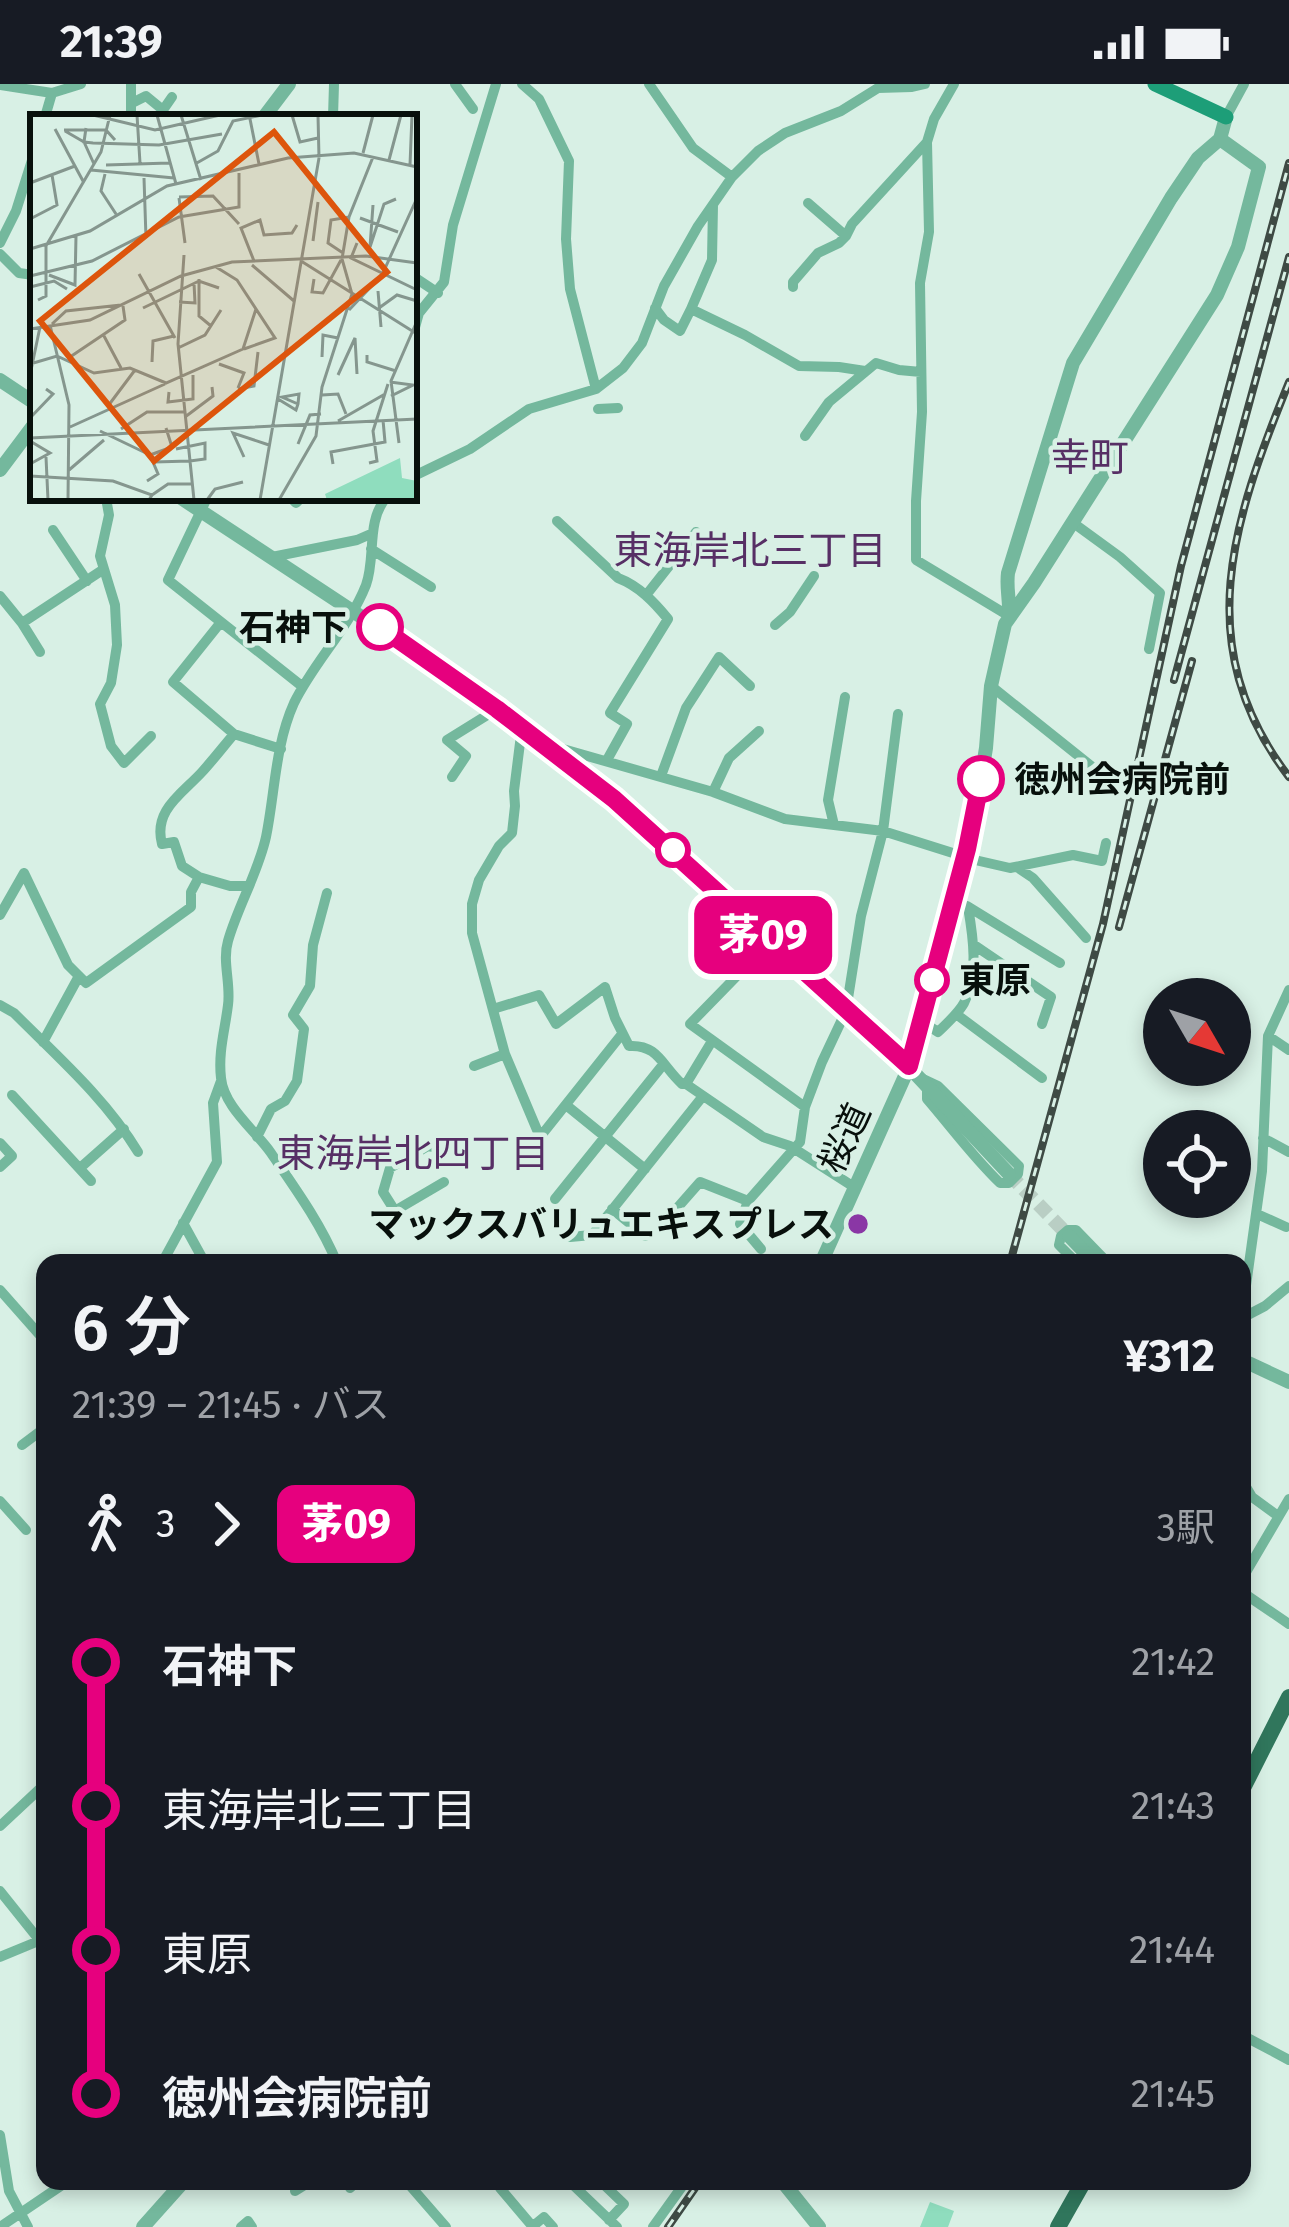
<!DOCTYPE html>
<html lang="ja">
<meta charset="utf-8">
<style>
:root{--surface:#171b24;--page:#242831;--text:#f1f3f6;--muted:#9ea1a6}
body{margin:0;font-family:"Fira Sans","Noto Sans JP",sans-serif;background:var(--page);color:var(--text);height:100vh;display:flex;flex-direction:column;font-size:45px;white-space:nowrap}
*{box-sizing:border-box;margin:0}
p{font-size:39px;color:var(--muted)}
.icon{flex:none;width:66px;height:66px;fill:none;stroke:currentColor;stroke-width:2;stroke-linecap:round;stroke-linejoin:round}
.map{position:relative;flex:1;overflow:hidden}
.drawer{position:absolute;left:36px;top:1170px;width:1215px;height:936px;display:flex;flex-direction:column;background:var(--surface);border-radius:24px;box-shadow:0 6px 18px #0003}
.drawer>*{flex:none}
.badge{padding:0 24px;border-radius:18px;font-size:42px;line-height:78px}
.needle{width:78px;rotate:129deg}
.buttons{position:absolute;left:1143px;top:894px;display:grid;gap:24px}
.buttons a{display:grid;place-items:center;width:108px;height:108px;border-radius:50%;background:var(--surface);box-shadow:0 6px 18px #0003;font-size:60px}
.map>.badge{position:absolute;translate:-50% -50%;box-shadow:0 0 0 6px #fff}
.legs{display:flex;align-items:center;gap:18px;height:132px;padding:0 36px;font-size:39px}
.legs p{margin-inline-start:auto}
.headline{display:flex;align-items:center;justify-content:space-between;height:204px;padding:0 36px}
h1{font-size:66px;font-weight:600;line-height:90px}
ul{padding:0 36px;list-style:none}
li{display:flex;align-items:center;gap:42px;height:144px;font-size:45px}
li i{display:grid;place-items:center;width:18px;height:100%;margin:0 15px;background:currentColor}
li i::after{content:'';width:30px;height:30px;margin:-15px;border:9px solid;border-radius:50%;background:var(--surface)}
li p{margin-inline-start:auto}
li:first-child i{background:linear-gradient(#0000 50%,currentColor 0)}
li:last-child i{background:linear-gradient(currentColor 50%,#0000 0)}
.status{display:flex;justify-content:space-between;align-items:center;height:84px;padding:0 60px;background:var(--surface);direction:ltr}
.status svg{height:33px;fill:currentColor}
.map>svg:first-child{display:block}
</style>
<div class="status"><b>21:39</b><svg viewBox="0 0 49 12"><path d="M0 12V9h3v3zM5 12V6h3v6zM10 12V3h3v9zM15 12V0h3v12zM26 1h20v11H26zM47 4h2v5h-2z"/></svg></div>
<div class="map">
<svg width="1289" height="2143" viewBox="0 0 1289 2143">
<rect width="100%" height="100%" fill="#d8f0e5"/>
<!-- green -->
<path fill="#8fddbe" d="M930,2118l24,9 -6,16h-28z"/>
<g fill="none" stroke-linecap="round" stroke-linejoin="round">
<!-- tertiary-tunnel -->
<path stroke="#b9cec4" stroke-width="14" stroke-dasharray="14 7" stroke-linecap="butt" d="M1009,1090l60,62"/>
<!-- minor -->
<path stroke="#74b89d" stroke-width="10" d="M455,0l18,25
M522,0l17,15 30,62 -3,78 4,50 26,100
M649,0l44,64 39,29
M954,0l-20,35 -7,23 2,90 -9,51 2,129 -6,89v59l93,56
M0,1l52,8 29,-9
M132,19l14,-7 17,14 9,-13
M45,33l7,-24
M131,33v-33
M333,33l1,-33
M1226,33l18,-33
M808,119l38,33
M0,159l16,-32 17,-54
M0,170l19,19 14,2
M414,193l24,16
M793,203v-5l25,-29 21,-10 7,-7 6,-12 75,-82
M655,224l9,12 16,11 11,-22 54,26 54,31 40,1 26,4
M691,225l21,-49 1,-55
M414,247l5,-18 25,-31 9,-57 43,-141
M598,325l20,-1
M805,352l24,-34 47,-39 23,7 22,2
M414,392l56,-27 59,-40 67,-20 27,-21 19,-25 22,-57 34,-60 34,-49 26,-26 27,-18 56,-22 37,-23 34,-1 13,-3
M106,414l3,17 -9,41 15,49 2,40 -6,38 -11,21 11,42 13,17 27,-27
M207,414l-39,82 135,107
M291,414l5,5 5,-5
M557,437l61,57c21,8 36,24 50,41l-58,94 17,11 -20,36
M1072,438l48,35 40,36 -11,56
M53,446l34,51
M371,465l60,38
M272,473l85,-17 16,-7
M647,510l49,-62
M0,512l22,27 18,29
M221,538l-48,60 61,52 47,15
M22,539l82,-54
M775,541l15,-13 24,-36
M991,602l129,103
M522,643l-8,64 1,15 -3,27 -13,13 -20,34 -7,24v29l33,121 35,83 82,-103
M549,661l164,47 72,27 98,12 92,29 35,8 63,-13 29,6 4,-18
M661,692l25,-68 33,-51 31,29
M452,693l14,-21 -19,-16 50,-31
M713,708l16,-34 30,-27
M834,741l-6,-25 17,-103
M1017,783l16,11 53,60
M24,789l44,92 18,18 105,-76v-15l8,-15 31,9h19
M199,793l-17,-11 -8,-24 -12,2c-9,-34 20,-50 40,-72 11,-12 21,-25 32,-38
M967,822l93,57
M0,831l24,-42
M771,857l-81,83 115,83
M974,861l77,52 -9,27
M0,921l14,8c44,44 92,86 124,139
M493,925l46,-14 17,29 49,-37 10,31 14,28c29,-2 33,20 53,38h4l77,53 27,9 64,41
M956,930l86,64
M921,937l17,11c9,-9 20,-18 26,-29 15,-28 9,-67 4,-96
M1268,952l21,14
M43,958l36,-66
M474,982l31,-12
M921,994l17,8 81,80 -1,8 -9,9h-9c-27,-26 -48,-55 -73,-84v-14
M686,1000l26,-43
M12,1011l79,86
M566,1021l79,64
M257,1053l14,-28 14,-8 12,-20 7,-52 -11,-14 17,-29 3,-41 14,-52
M1263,1054l26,14
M0,1059l12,13 -12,11
M80,1084l44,-39
M555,1115l107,-133
M748,1117l-8,23 21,25
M612,1125l33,27
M395,1127l-12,-19 7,-24 38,-22 11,2
M1257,1130l29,13
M381,1135l63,-37
M669,1138l2,-7 29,-33 48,19 52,-59 5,-35 17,-45 24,-51 15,-95 22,-85 15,-117
M183,1139l22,40
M570,1153l22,-2 111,-139
M162,1179l55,-101 -4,-59 8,-22
M337,1179c-16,-39 -42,-75 -66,-110 -16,-23 -47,-46 -50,-75 -3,-26 4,-48 7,-73 3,-21 -6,-44 0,-64 10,-35 30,-68 38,-104 9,-44 9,-92 28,-134 20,-41 55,-75 72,-118 10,-27 0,-64 20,-87
M1077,1179l-18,-18 2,-9 7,-6h8l32,33
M0,1206l45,51
M1242,1230l20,-143 6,-135 21,-46
M1242,1234l23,-12 24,-20
M22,1361l20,-15 3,5
M1242,1396l10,17 26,19
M0,1417l26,29
M1242,1495l47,-80
M1242,1508l47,32
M0,1742l45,-42
M0,1807l36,45 9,6
M0,1873l41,-17
M1242,1951l47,25
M0,2051l9,56 19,36
M406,2097l40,46
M508,2097l-8,7 33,39
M574,2097l-1,4 44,42
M600,2097l24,23 -15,16
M350,2104l8,-7
M295,2107l16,-10
M533,2142l11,-9 9,10
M0,2143l68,-46
M241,2143l7,-6 4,6
M653,2143l33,-46"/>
<!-- tertiary -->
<path stroke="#74b89d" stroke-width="14" d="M264,33l25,-33
M0,296l33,22
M0,386l33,-44
M181,414l270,178 135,100 86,73 237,218 100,107
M1009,532c1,-16 -3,-28 -1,-43l65,-210 98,-165 27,-40 22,-19 6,-22
M1069,1152l26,27
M821,1179l88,-196 67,-258 10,-61 5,-62 14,-62 29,-41 183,-288 21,-48 21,-80 -39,-28
M1242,1276l47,22
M782,2097l37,46
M143,2143l41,-46"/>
<!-- secondary -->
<path stroke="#1d9e78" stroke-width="15" d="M1155,0l71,33"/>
<!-- trunk -->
<path stroke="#30765c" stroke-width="16" d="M1242,1706l47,-93
M1058,2143l26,-46"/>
<!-- rail casing -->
<g stroke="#3e4a44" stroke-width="8">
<path id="rail" d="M1289,298c-56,138 -100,264 0,395
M1174,596l115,-423
M1119,843l73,-266
M1010,1179l93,-339 78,-358 108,-403
M668,2143l32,-46"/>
</g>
<!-- rail -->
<use href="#rail" stroke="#d8f0e5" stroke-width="3" stroke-dasharray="9" stroke-linecap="butt"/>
</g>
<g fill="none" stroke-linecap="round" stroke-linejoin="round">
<!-- line-1 casing -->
<g stroke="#fff" stroke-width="27">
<path id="line-1" d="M380,543l117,82 117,90 295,267 58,-217 14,-70"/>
</g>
<!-- line-1 -->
<use href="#line-1" stroke="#e6007e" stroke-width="18"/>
</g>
<!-- markers -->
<g fill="#fff" stroke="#e6007e" stroke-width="6">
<circle cx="380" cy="543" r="21"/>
<circle cx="981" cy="695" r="21"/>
<circle cx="673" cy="766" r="15"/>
<circle cx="932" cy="896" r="15"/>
</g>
<circle fill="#8a37a5" stroke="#d8f0e5" stroke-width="4.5" cx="858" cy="1140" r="12"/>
<g text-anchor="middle" stroke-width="9" stroke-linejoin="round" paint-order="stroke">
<!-- stop labels -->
<g font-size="36" font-weight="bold" fill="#08100c" stroke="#d8f0e5" text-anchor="start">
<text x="347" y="556" text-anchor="end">石神下</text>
<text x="1014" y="708">徳州会病院前</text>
<text x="959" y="909">東原</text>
</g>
<!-- street labels -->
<g font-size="36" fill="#08100c" stroke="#d8f0e5">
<text transform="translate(844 1054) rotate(-65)" y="13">桜道</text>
</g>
<!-- poi labels -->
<g font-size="36" font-weight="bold" fill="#08100c" stroke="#d8f0e5" text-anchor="end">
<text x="834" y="1153">マックスバリュエキスプレス</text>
</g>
<!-- neighbourhood labels -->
<g font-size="39" fill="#572f65" stroke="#d8f0e5">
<text x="1090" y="387">幸町</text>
<text x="750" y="480">東海岸北三丁目</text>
<text x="413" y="1083">東海岸北四丁目</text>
</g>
</g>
<!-- overview -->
<g transform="translate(30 30)">
<rect width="387" height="387" fill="#d8f0e5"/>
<path d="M370,344l2,20 15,3v19h-90l-2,-6z" fill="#8fddbe"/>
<path fill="none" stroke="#85968e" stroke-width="3" d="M63,1l62,15 65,-15M107,1l3,48M127,1l19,69M151,1l20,65M262,1l8,27 18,-4M220,5l9,45M56,14l-2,14 9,1 66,2 63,-11M25,15l28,52M34,16h42l9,10M35,17l19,11 10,22M333,39l10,-38M359,46l12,-45M165,50l23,-13 15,-30 29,-6M76,51l63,-2M380,51l2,-50M61,56l83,8M75,60l-4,17 15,23M114,64l2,60M0,69l45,-17M149,83l34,-1 26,28M149,84l6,45M343,91l-3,42 14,-43 12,-5M330,104l38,14M0,105l27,-14 -5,-30M283,127l5,-39M327,129l-6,15 66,32M0,135l60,-18 77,-45 121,-28 66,-5 63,14M313,139l-15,-10 3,-23 18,-3M154,141l-6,89 16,156M224,147l-13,-33 19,-8 4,15 28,-2 5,-8M271,147l116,73M222,151l42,36M186,153l21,13 38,58 -31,11M109,160l36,64M19,161l26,10 1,-49M0,162l62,-15 87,-44 60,-10v-34M169,165v37l12,10M284,165l-2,13 11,1 18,-33M0,173l24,-6 13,8M348,177l3,36M8,186l8,-4v-50l55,-94 9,-37M149,188l16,1 -1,-20M113,194l56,-27 20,7M349,194l18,-13 20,6M319,196l33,-35 35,-77M22,210l14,-13 55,-6M20,211l19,80 -1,95M0,215l60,-9 91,-44 51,-14 134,-6 51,7M74,222l17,32M148,234l27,-13 16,-25M337,241v7l29,9M40,243l55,-37 -2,-14M292,243l1,-22 15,3M122,248l1,-21 21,-5M0,250l27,-8 37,17 36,-5 36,15 77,-34 13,-40M189,250l25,9 -6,15M0,261l10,-48M308,261l17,-37 2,36M360,268l23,3 -22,11M208,275l16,-3 4,-34M139,278l-1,10 25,-3v-24M292,281l16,-1 8,20M248,285l18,11 2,-6 1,-10 -17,3 16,7M78,292l27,-36M155,303l28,-21 -1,-9M0,304l23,-24 -7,-5M308,307l47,-27M40,313l95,-43M91,315l26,-17h37M70,317l50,24 8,19 -11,7M0,324l387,-19M0,327l20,12 -20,11M369,329l-8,-62 26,-60M268,330l12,-29 11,-1M146,335l29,-6v16l-15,2M120,341l22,-8 -6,-19M16,343l2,43M214,343l-11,-24 36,12M124,348l36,-1M339,349l8,-2 -4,-30 15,-47M303,350l-2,-12 54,-10 -2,-22M39,356l35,-30M0,362l83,5 39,14 -3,5M122,381l16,-11h24M177,386l8,-11 28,-7M230,386l59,-342 -1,-43M249,386l37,-64 6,-49 30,-93 -10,-35 7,-42 24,-60"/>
<path fill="#dd550c" fill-opacity="0.15" stroke="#dd550c" stroke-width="6" d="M244,18l113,140 -233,189 -114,-140z"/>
<rect width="387" height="387" fill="none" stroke="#08100c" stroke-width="6"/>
</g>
</svg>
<div class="buttons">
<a><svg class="needle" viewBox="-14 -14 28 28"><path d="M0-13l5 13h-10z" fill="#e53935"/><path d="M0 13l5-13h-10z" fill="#9ea1a6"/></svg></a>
<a><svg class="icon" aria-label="locate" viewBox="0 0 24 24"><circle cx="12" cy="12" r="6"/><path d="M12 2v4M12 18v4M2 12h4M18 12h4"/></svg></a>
</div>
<b class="badge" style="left:763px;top:851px;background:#e6007e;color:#fff">茅09</b>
<section class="drawer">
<div class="headline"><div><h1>6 分</h1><p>21:39 – 21:45 · バス</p></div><b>¥312</b></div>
<div class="legs"><svg class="icon" aria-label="walk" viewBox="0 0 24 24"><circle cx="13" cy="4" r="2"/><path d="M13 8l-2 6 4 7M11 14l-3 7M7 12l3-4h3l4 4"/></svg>3<svg class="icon" aria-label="forward" viewBox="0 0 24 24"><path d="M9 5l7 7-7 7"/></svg><b class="badge" style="background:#e6007e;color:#fff">茅09</b><p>3駅</p></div>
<ul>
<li><i style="color:#e6007e"></i><b>石神下</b><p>21:42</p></li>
<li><i style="color:#e6007e"></i><span>東海岸北三丁目</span><p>21:43</p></li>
<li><i style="color:#e6007e"></i><span>東原</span><p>21:44</p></li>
<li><i style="color:#e6007e"></i><b>徳州会病院前</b><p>21:45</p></li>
</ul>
</section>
</div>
